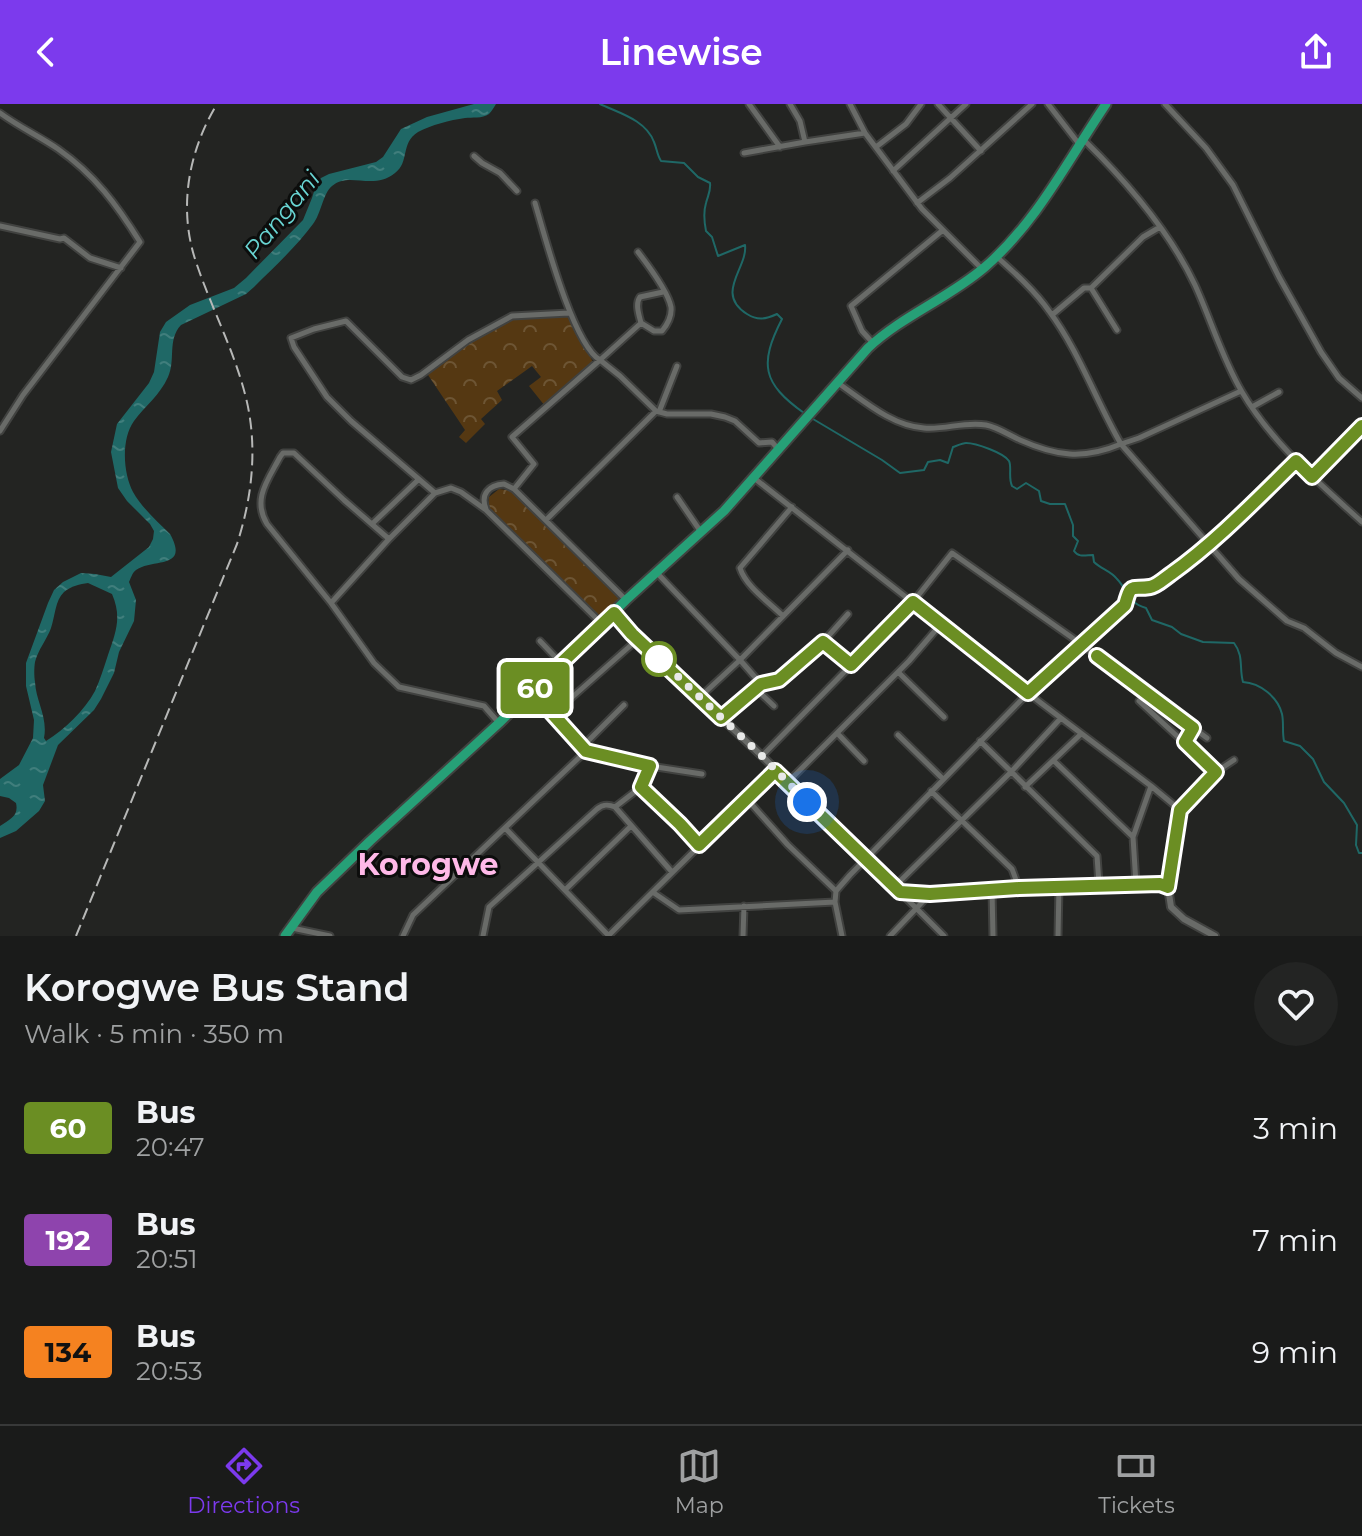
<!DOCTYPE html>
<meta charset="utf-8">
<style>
:root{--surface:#1a1b1a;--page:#232423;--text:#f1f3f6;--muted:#9fa1a2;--line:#383939;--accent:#7c3aed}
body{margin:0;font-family:Montserrat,sans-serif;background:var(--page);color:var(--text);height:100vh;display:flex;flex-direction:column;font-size:30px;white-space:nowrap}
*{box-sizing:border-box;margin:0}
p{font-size:26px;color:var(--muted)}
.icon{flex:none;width:44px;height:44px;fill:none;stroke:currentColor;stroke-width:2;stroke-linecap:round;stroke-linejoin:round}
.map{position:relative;height:832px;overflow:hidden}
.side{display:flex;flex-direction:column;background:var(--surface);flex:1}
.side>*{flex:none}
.badge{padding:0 16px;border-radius:6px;font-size:28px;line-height:52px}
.you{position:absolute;width:40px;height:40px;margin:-20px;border:6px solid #fff;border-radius:50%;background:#1a73e8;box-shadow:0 0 0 12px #1a73e833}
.map>.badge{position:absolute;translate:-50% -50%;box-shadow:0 0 0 4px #fff}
.round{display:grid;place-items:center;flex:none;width:84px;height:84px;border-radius:42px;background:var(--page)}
.overview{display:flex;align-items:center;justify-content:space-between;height:136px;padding:0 24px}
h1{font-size:38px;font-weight:600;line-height:60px}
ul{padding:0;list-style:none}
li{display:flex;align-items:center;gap:24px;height:112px;padding:0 24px}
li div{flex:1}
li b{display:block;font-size:30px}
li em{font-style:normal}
li .badge{min-width:88px;font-weight:700;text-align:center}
header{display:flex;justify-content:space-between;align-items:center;height:104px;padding:0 24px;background:var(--accent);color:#fff;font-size:36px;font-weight:600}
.dock{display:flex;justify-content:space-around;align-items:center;height:112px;border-top:2px solid var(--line);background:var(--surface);font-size:22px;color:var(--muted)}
.dock a{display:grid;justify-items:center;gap:4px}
.dock .on{color:var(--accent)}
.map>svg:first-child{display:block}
</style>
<header><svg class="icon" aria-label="back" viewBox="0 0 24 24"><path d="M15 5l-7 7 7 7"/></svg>Linewise<svg class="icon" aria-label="share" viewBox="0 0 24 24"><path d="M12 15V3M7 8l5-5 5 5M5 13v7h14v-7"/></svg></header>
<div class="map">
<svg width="1362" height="832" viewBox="0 0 1362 832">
<defs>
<pattern id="forest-crowns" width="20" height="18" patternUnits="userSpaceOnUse" patternTransform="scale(2)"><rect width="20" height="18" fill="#553812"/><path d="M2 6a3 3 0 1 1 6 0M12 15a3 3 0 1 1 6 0" fill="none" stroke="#6d5534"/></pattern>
<pattern id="water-ripples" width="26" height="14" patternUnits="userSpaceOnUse" patternTransform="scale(2)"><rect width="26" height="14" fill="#1f6866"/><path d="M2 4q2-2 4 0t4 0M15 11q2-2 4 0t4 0" fill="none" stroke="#407e7c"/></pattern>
</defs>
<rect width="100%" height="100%" fill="#232422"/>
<!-- forest -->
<path fill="url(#forest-crowns)" d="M569,211l25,49 -49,42 -16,-20 12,-9 -9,-11 -35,25 5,9 -21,19 4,5 -19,19 -7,-6 6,-7 -39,-58 42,-31 44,-24z
M499,385l14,2 109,108 -22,21 -112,-111 1,-12z"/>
<!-- water -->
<path fill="url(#water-ripples)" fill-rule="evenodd" d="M474,0h22c-2,3 -4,7 -7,10 -7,5 -17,3 -24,4 -15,2 -34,7 -47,14 -18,11 -8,30 -23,41 -22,18 -46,-2 -63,13 -9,7 -11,28 -19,38 -17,23 -39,43 -59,63l-8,7 -65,31c-14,15 -5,35 -13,52 -8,18 -23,29 -34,44 -13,18 -11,52 -1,71 9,16 25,30 37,42 20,36 -18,24 -34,36 -4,3 -5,8 -7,12l7,18 -2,21 -15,31 -5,21 -13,26 -7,11 -36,35 -15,40 2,16 -6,10 -23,20 -16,7v-12c10,-7 19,-10 16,-23l-7,-5 -9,-2v-17l19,-14 14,-27 1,-18 -8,-34v-23l22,-60 6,-13 9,-8 18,-9 14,1 16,3 38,-30 4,-8 1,-8 -4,-7 -23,-23 -9,-13 -7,-36 6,-28 32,-41 5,-11 6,-40 6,-10 24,-17 44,-17 12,-10 57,-58 9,-22 4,-13 5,-7 8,-4 47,-12 7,-5 18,-28 26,-12zM88,479l24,11c10,23 4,38 -4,61 -4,12 -8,25 -13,36 -11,20 -30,38 -49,50l-2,-3c4,-21 -8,-36 -9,-56 -1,-6 -1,-14 0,-20 3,-12 12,-23 16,-34 4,-11 4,-28 13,-36 7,-6 16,-8 24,-9z"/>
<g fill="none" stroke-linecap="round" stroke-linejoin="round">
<!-- stream -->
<path stroke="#1f6866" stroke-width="2" d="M600,0c19,9 46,16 54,38 3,7 3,13 7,19l23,2 14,14 12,6c1,8 -2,12 -4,20 -3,10 -2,18 0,28l6,6 6,19 27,-11c3,23 -31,48 2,69 11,7 19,5 30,0l5,5c-23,45 -20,64 22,94
M813,315l69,41 18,13 24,-3 4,-8 12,-2 8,3 5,-16c3,-1 10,-4 13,-4 10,0 38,10 43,18 3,6 -1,16 3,25l5,3 9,-6 13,8 2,10 9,3h15l8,21v11l5,5 -4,10c5,7 12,4 19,4l1,7c7,7 17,9 23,17 11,11 10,24 29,29l6,12 20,7 9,7 22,8 31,1c10,13 5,25 9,39 17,1 35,15 39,32 2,9 0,18 2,27l16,5 13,13 11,23 20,21 13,22 -1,20 3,8h3"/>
<!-- minor casing -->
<g stroke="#414240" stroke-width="9">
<path id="minor" d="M749,0l31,43
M790,0l10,17 5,21
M850,0l15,29 57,76 60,60
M938,0l43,47
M1048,0l31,40
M1165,0l41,44 27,37 46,92 42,75 18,26 23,20
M0,9c19,14 39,23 58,36 37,26 59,56 82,93l-117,153 -23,36
M1084,36c43,42 85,90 111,145 16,35 27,73 47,107 30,51 76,90 120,130
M876,43l30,-23 15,-20
M744,49l61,-11 60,-9
M474,52l8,7 18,10 17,18
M893,67l73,-67
M535,99c10,34 38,141 65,157l41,-37
M917,99l33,-25 82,-74
M0,122l60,13 4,-1 26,20 31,10
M638,148c10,13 30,39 33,55 1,9 -4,18 -9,24h-8l-13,-8c-2,-8 -6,-19 -1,-26l23,-5
M1091,184l26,42
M1052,211l32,-27h7l52,-51 17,-10
M873,239l-11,-12 -11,-25 92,-76
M838,279c26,18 54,43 86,45 21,2 41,-7 62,-3 11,2 23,10 34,15 36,16 63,20 101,4 -25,-43 -42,-93 -72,-133 -14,-20 -34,-38 -52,-54
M1241,287l-102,47 -18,6 118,135 48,42 17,7 32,25 26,14
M1252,303l27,-15
M659,308l18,-46
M1312,373l50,-51
M754,374l287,225 110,83 29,24
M514,385l20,-25 -22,-27 88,-77 20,16 36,35 11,3h44l14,3 10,4 24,22 13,-1 6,7
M435,389l-84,-72 -24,-24 -33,-50 -3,-9 23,-9 32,-8 56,56 9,3 10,-5 47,-35 44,-24 57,-3
M677,393l24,35
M486,405c-6,-15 3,-24 18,-25l10,5 112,111
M546,416l110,-109
M372,420l46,-44
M389,435l-45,-39 -50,-47h-11l-3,4c-12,23 -28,42 -13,67l64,79 43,60 25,24 85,19 15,17
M657,469l83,87 108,-110
M331,499l58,-64 46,-46 16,-5 10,4 25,18 115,113
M783,512c-14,-14 -37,-29 -43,-48l52,-61
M540,537l20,21
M823,538l25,-28
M898,568l46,45
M756,585l18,17
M532,588l54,59 64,15 52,8
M699,594l41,-38 21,24
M1139,597l77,71
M552,611l78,-69
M721,614l40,-34 18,-4 44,-38 28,23
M837,629l27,28
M898,631l45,44
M980,637l117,115 2,28
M1185,638l8,-14
M582,643l42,-42
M762,652l151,-154 39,-49 129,91 75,57 51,37
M1054,657l79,76
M787,679l122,-122 32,-37
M641,683l39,37 19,21
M1025,683l56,-53
M931,687l81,78 7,19
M746,694l42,47 48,46
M615,703l57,65
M506,725l103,107
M1136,780l-3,-47 18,-51
M895,782l115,-113 51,-55
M1168,783l12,-77 36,-38 18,-12
M565,786l65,-63
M992,786l1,46
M900,788l44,44
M654,789l25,17 156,-8
M292,824l38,8
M403,832l10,-21 173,-164
M483,832l6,-29 108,-98c6,-5 11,-5 18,-2l26,-20 9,-21
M608,832l167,-165
M743,832l1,-30
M842,832l-7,-34 1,-11 14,-16 178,-182 97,-88 3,-14 6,-4h18l58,-43 86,-83
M890,832l40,-42
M1058,832l1,-50"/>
</g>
<!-- tertiary casing -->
<g stroke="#414240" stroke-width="10">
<path id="tertiary" d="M614,509l18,21 130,122 138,136 30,2 169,-10h61l8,3 3,20 13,12 31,17"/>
</g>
<!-- trunk casing -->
<g stroke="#414240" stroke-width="13">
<path id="trunk" d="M285,832l32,-44 53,-51 129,-118 127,-123 98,-89 144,-163c34,-32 81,-50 117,-81 52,-45 83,-107 121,-163"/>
</g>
<!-- minor -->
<use href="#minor" stroke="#696b68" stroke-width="5"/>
<!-- tertiary -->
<use href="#tertiary" stroke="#696b68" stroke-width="6"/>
<!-- trunk -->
<use href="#trunk" stroke="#26a077" stroke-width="9"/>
<!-- rail -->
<path stroke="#b7b8b7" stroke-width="2" stroke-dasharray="12 6" stroke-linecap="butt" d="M76,832l161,-392c16,-49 21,-101 8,-150 -12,-46 -34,-87 -49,-132 -18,-53 -8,-110 21,-158"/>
</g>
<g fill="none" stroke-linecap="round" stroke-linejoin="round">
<!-- line casing -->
<g stroke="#fff" stroke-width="18">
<path id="line" d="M1097,552l96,72 -8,14 31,30 -36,38 -12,77 -8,-3 -141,4 -89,6 -30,-2 -125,-121 -76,74 -19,-21 -39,-37 9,-21 -64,-15 -54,-60 82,-78 18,21 89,84 40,-34 18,-4 44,-38 28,23 62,-63 115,91 97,-88c6,-23 6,-15 25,-18 7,-1 15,-9 21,-13 46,-33 85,-74 125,-113l16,16 50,-51"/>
</g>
<!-- line -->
<use href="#line" stroke="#6b8e23" stroke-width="12"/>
<!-- walk -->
<path stroke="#e8e9e8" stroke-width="8" stroke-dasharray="0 14.4" d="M659,555l-6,-6 109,103 45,46"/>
</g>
<!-- markers -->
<circle fill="#fff" stroke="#6b8e23" stroke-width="4" cx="659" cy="555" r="16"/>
<g text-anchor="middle" stroke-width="6" stroke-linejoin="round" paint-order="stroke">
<!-- water labels -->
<g font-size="24" font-style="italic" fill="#69d5d3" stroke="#0c0d0c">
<text transform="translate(282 111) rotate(-51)" y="8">Pangani</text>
</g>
<!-- district labels -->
<g font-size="30" font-weight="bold" fill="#ffb9e8" stroke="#0c0d0c">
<text x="428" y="771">Korogwe</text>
</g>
</g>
</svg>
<div class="you" style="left:807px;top:698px"></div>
<b class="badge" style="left:535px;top:584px;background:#6b8e23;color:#fff">60</b>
</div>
<section class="side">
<div class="overview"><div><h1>Korogwe Bus Stand</h1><p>Walk · 5 min · 350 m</p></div><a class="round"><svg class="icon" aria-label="heart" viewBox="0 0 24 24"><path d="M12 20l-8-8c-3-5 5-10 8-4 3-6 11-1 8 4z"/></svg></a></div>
<ul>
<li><span class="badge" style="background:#6b8e23;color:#fff">60</span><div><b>Bus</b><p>20:47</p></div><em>3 min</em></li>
<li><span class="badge" style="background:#8e44ad;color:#fff">192</span><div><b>Bus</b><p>20:51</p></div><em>7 min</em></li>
<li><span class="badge" style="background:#f58220;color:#111">134</span><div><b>Bus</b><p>20:53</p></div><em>9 min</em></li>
</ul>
</section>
<nav class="dock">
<a class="on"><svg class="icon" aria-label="directions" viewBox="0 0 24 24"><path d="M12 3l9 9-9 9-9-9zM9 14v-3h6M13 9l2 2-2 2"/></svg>Directions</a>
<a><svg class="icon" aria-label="map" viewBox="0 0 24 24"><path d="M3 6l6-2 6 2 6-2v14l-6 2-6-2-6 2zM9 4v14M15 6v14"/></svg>Map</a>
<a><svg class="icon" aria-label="tickets" viewBox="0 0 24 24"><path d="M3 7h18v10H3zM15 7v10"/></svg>Tickets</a>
</nav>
